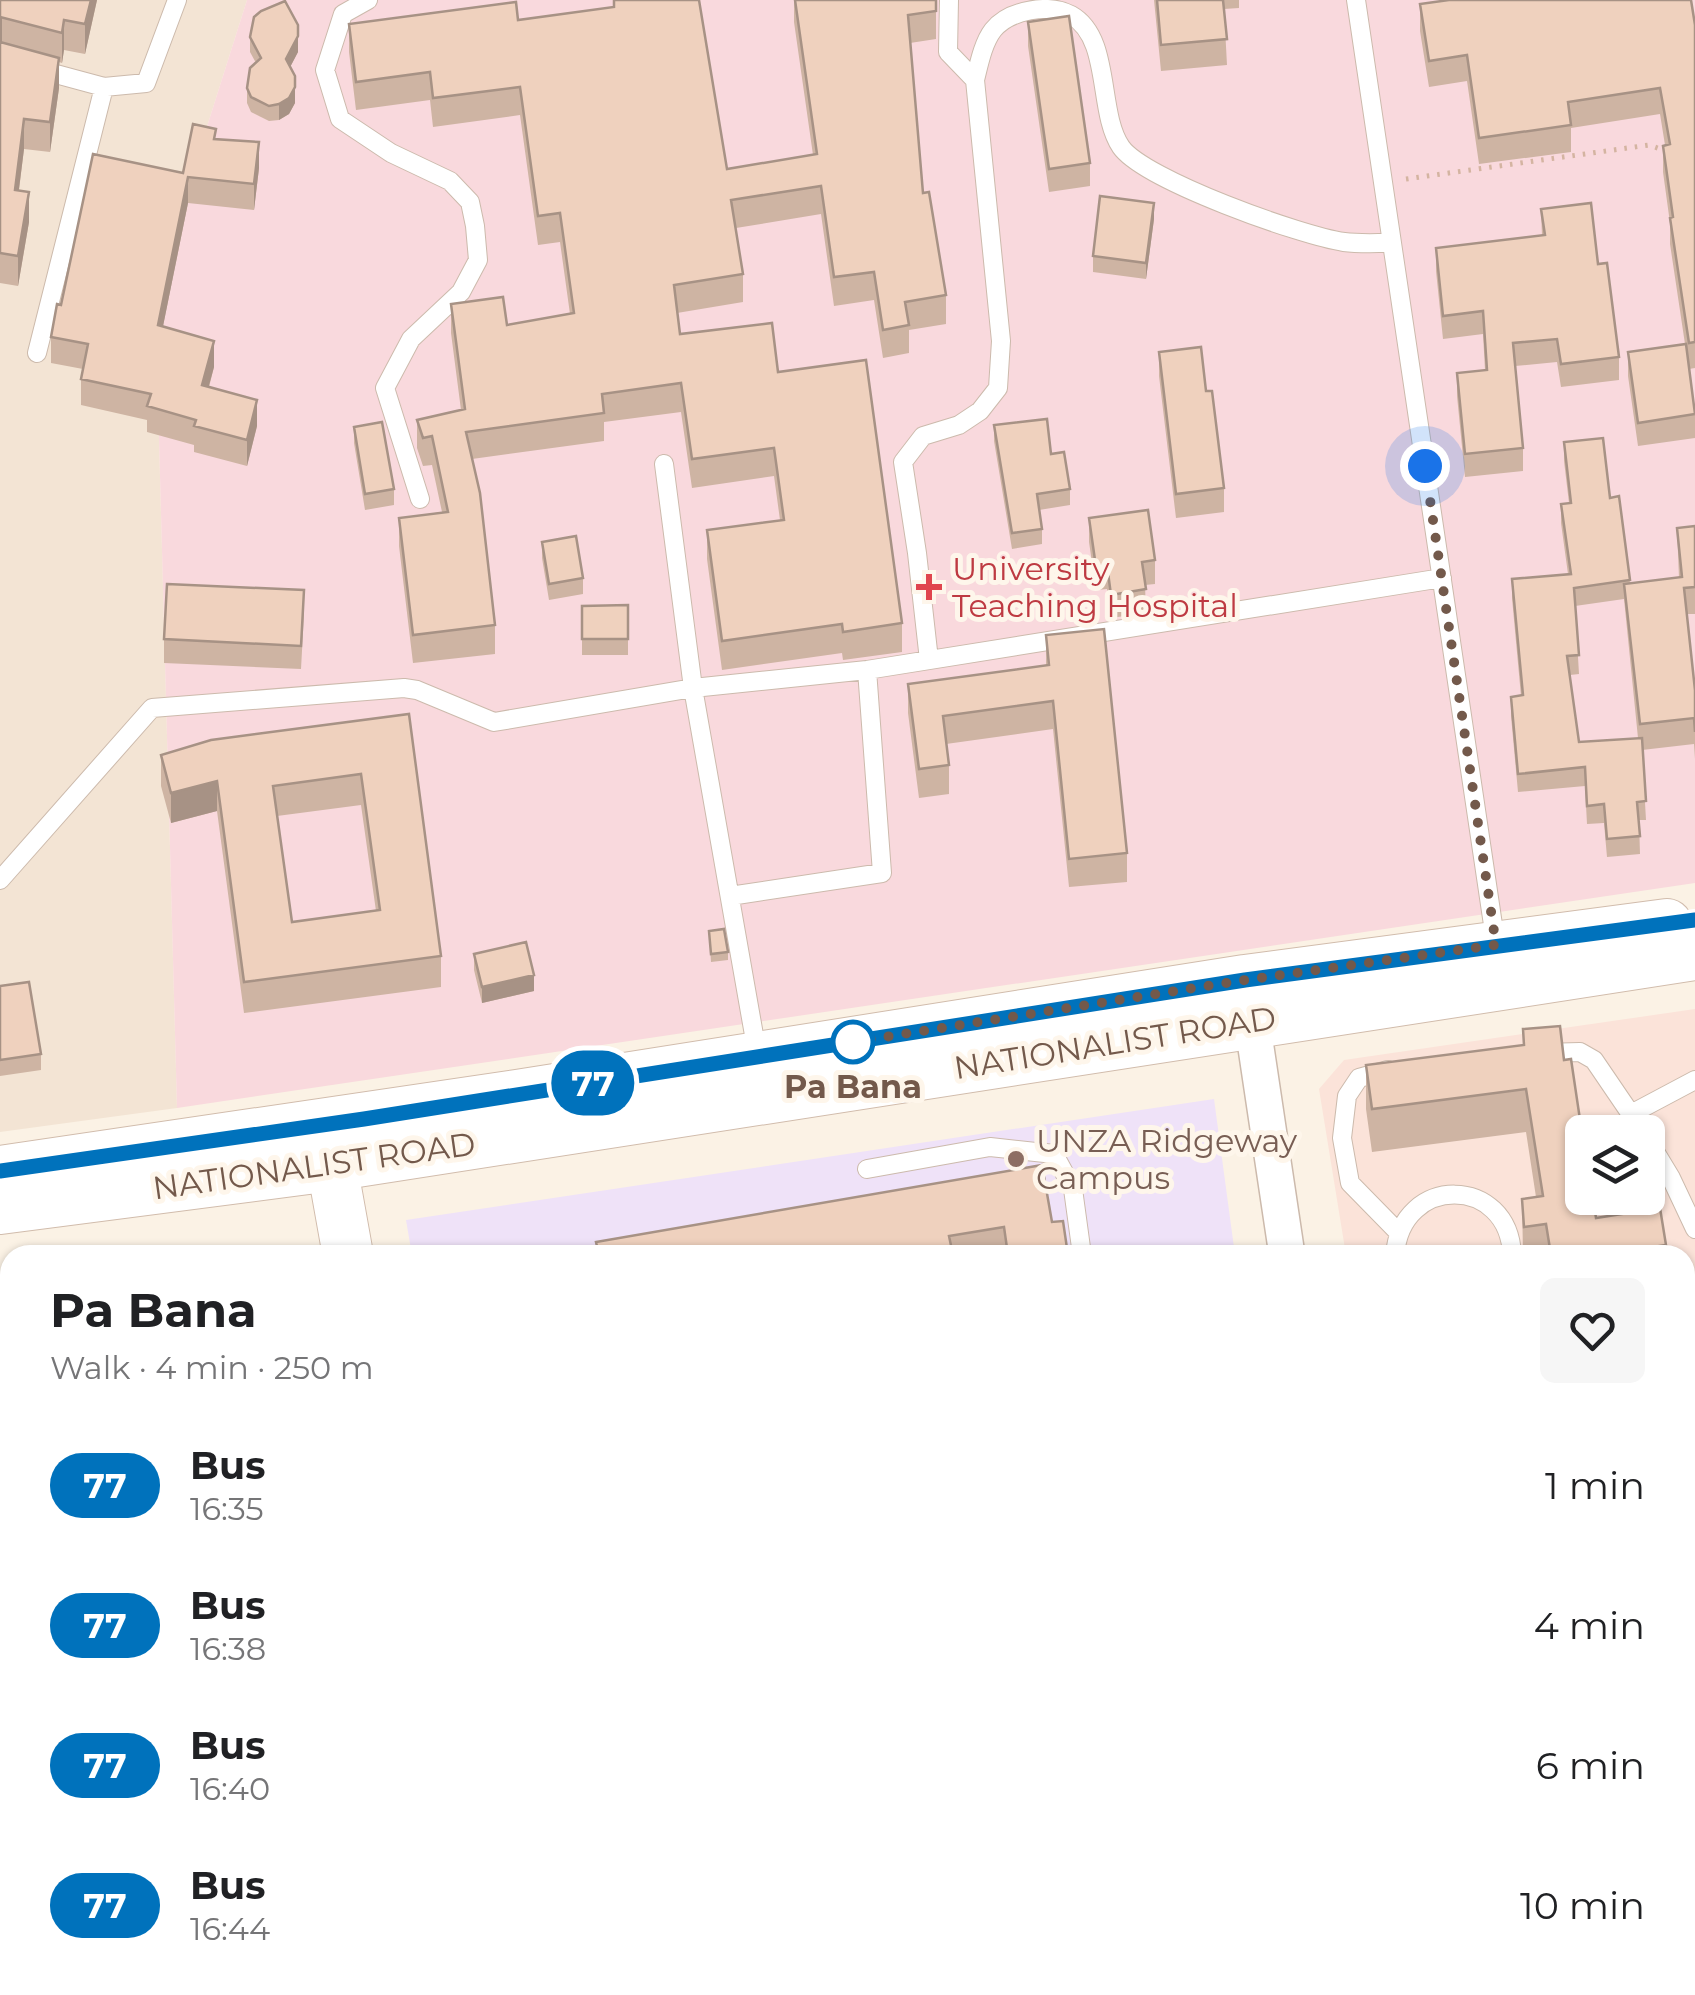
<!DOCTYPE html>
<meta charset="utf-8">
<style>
:root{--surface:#fff;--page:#f6f6f6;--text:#202124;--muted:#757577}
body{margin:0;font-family:Montserrat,sans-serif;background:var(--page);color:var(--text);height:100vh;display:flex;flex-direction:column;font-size:38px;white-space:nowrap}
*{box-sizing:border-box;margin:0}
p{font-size:32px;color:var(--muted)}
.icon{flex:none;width:55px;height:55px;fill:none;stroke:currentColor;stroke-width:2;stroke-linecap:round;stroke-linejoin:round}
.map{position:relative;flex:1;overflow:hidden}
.panel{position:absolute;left:0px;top:1245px;width:1695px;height:750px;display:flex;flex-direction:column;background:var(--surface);border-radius:30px 30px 0 0;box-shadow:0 2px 8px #0004}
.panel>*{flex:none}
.badge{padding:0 20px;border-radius:32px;font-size:35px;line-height:65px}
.controls{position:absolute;left:1565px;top:1115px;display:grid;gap:20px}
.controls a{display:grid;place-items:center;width:100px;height:100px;border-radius:15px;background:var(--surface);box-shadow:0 2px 8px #0004;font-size:50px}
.you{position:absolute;width:50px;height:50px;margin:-25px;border:8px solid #fff;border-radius:50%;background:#1a73e8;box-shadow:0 0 0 15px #1a73e833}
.map>.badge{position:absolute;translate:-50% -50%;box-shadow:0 0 0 5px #fff}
.round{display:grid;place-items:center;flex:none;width:105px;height:105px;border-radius:15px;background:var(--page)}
.head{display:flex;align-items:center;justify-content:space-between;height:170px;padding:0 50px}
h1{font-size:48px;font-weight:700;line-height:75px}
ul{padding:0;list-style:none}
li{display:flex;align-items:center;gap:30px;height:140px;padding:0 50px}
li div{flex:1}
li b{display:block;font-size:38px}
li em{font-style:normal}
li .badge{min-width:110px;font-weight:700;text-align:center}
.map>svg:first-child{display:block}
</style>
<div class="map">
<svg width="1695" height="1995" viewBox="0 0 1695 1995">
<rect width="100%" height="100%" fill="#fbf2e5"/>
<!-- residential -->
<path fill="#f3e4d4" d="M0,0h247l-92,291 22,817 -177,24z"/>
<!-- commercial -->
<path fill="#fbe3d9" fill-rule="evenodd" d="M1695,1009v573l-10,2v-329h-339l-27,-166 25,-29zM1582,1132h66v66h-66z"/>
<!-- education -->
<path fill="#efe2f8" d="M1214,1099l21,156h-823l-6,-35z
M538,1985h846l4,10h-850z"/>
<!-- medical -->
<path fill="#f9d9dd" d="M247,0h1448v883l-1518,225 -22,-817z"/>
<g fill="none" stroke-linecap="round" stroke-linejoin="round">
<!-- lane casing -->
<g stroke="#ccbaac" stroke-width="20">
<path id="lane" d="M368,0l-25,14 -18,56 15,49 51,34 59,28 20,21 5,24 3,34 -17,32 -50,47 -26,49 35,111
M949,0l-1,52 27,28
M1356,0l140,945
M0,59l104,28 42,-4 31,-83
M37,353l67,-266
M664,464l29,224 64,364
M929,660l-12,-107 -14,-91 20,-26 36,-11 21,-14 18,-23 3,-47 -26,-261c4,-16 8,-37 18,-50 16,-20 56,-27 78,-15 41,23 26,97 50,132 23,33 181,89 223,95 15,2 31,1 46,1
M0,880l152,-172 252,-20 13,2 77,32 199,-34 174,-18 575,-92
M730,896l152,-23 -15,-203
M1543,1053l37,-1 14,8 49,72
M1388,1070l-29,8 -12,18 -5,42 8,45 49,50
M1631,1114l64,-34
M1648,1140l23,38 24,51
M867,1169l123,-22 64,7 19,35 9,66
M1395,1255c6,-81 114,-80 117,0
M1685,1373l10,-3
M1685,1711l10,57
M0,1792l10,-2
M1685,1933l10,-12
M1245,1995l1,-10"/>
</g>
<!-- street casing -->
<g stroke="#ccbaac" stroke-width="38">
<path id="street" d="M1249,1001l38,254
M1421,1985l2,10"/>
</g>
<!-- secondary casing -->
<g stroke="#d1bcac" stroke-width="52">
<path id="secondary" d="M326,1132l22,123
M0,1171l517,-76 728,-115 422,-56
M0,1209l331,-43 1364,-211
M467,1995l1,-10"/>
</g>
<!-- path -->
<path stroke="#d4b4a1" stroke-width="5" stroke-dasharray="2.5 8" stroke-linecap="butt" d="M1406,179l243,-34 17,6"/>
<!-- lane -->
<use href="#lane" stroke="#fff" stroke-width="18"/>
<!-- street -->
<use href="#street" stroke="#fff" stroke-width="35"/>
<!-- secondary -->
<use href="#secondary" stroke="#fff" stroke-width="50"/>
</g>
<!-- wall -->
<path fill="#ceb4a3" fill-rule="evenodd" d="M0,0h97l-12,54 -21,-4 -2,13 -3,-1v26l-9,64 -26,-3 -5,41 10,32 -11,64 -18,-3z
M794,0h142v39l-26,4 13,150 23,102v29l-37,6v23l-26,5 -9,-58 -40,6 -13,-92 -85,14 7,46v28l-66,11 3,21 98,38 124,251v29l-59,8 -1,-7 -120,17 -15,-111v-29l73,-10 -6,-44 -82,12 -11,-76 -77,10v19l-132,18 23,166v29l-82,9 -14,-117v-28l43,-6 -10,-47 -9,1 -6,-18v-28l44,-10 -10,-77v-29l56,21 63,-11 -10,-72 -22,3 -18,-130 -87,12 -3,-27 -74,10 -7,-58v-28l169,-4 209,149 86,-14 -19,-133z
M1154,0h85v8l-15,1 3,56 -66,6z
M1420,4l275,21v343l-6,1 6,40v29l-57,8 -10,-70v-24l57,-8 -15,-100v-21l-7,-51v-26l2,-1 -5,-31 -89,14v24l-92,12 -12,-83 -38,6 -9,-56z
M1028,22l62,141v23l-41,6 -21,-146z
M298,25v27l-8,15 5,9v27l-6,11 -10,6 -10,1 -18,-9 -4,-9v-15l9,-25 -6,-11v-15z
M216,139l43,29 -5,42 -66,-7 -25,123 51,41 -5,20 48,39 -10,40 -53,-14v-7l-47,-13v-12l-66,-15v-26l2,-10 -32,-6v-26l10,-32z
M1541,209l57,55 21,93v23l-58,7 -4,-25 -42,4 8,82v23l-58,6 -8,-81v-23l28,-3 -2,-36 -40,5 -7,-68v-23l106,-12z
M1154,219l-8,60 -53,-7v-16z
M1159,352l47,39 18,97v24l-48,6 -17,-142z
M994,425l57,29 19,35v16l-31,5 3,19v15l-30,5 -18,-108z
M354,427l40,62v16l-29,5 -11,-67z
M1564,442l46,56 9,-2 11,87 49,-5 -2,-50 18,-2v88h-9l9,76v69l-1,-15 -52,6 4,70h-7l1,34 -33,3 -3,-34 -17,1 -2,-38 -67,6 -7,-76v-19l10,-1 -9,-98v-19l56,-5 -7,-51v-19l8,-1 -5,-42zM1624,599l14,139 -59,4 -9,-67 9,-1 -4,-68z
M1089,518l66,42v24l-10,1 1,28 -35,5 -4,-29 -11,1 -7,-48z
M542,542l41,36v16l-34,6 -7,-42z
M628,605v50h-46v-49z
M304,614l-3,55 -137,-6v-24z
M1046,635l81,218v29l-58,5 -16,-158 -107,15 3,21v29l-30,4 -11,-85v-29l138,-19z
M409,714l32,242v31l-197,26 -27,-202 -46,12 -10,-37v-31zM361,805l15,106 -84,11 -15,-106z
M709,931l19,21v8l-17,2z
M474,954l60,37 -52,12 -8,-33z
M0,986l41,68v16l-41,6z
M1523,1029l41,31 32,158 70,27v10h-143l-1,-56 14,-2 -10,-65 -154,20 -6,-43v-44l157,-20z
M1052,1222l16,33h-472v-13z
M0,1384l10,69v260l-6,1 -4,-21z
M1695,1386v62l-10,2v-62z
M591,1985h58l2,10h-60z
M1299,1985h45l-44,4z"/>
<!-- shaded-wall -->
<path fill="#a79285" d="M91,0h6l-12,54v-30z
M0,17h2v30h-2z
M64,20v30l-2,13v-30z
M298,36v16l-12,23v-16z
M59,58v30l-9,64v-30z
M295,87v16l-6,11 -10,6v-16z
M24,119v30l-9,71v-30z
M259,142v26l-5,42v-26z
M188,177v26l-30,148v-26z
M29,192v30l-11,64v-30z
M1154,203v16l-8,60v-16z
M214,341v26l-12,44v-26z
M257,400v26l-10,40v-26z
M217,781v30l-46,12v-30z
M534,975v16l-52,12v-16z
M1168,1985h13l-3,10h-12z"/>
<!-- building -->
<path fill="#efd1be" stroke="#a79285" stroke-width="2.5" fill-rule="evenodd" d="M0,0h91l-6,24 -21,-4 -2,13 -62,-16z
M614,0h85l28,169 90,-15 -22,-154h141v11l-28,4 15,178 6,-1 17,103 -41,7 4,23 -26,5 -9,-58 -40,5 -13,-91 -90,14 12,74 -69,11 6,49 92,-11 6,49 88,-12 36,263 -59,9 -1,-8 -120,17 -15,-111 77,-10 -10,-72 -82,11 -11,-76 -79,11 2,19 -138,19 14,61 15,132 -82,10 -14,-117 49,-6 -16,-76 -9,2 -6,-18 48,-11 -14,-105 52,-7 4,28 67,-12 -14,-100 -22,3 -18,-129 -87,11 -3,-26 -74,10 -7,-58 167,-22 2,18 96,-13z
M1157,0h66l4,39 -66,6z
M1449,0h242l4,25v317l-6,1 -19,-125 3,-1 -10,-71 7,-2 -10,-56 -92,14 3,23 -92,13 -12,-83 -38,6 -9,-57z
M285,1l13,24v11l-12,23 9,17v11l-6,11 -10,6 -10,2 -18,-9 -4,-9 3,-20 11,-10 -11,-21 4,-20 7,-6z
M1069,16l21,147 -41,6 -21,-147z
M0,42l59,16 -9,64 -26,-3 -9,71 14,2 -11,64 -18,-3z
M193,124l23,5 -2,10 45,3 -5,42 -66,-7 -30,148 56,16 -12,44 55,15 -10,40 -53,-14 2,-6 -49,-14 4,-12 -70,-15 7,-35 -37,-7 6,-33 4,1 32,-151 90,19z
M1100,196l54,7 -8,60 -53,-7z
M1591,203l7,61 9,-1 12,94 -58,7 -4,-25 -44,4 10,105 -58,6 -8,-81 30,-3 -4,-59 -40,5 -7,-68 109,-13 -4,-26z
M1686,344l9,70 -57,9 -10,-71z
M1201,347l5,44h6l12,97 -48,6 -17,-142z
M1047,419l4,35 13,-2 6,37 -33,5 5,35 -30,4 -18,-108z
M382,422l12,67 -29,5 -11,-67z
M1603,438l7,60 9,-2 11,84 -56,8 5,67 -12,1 12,86 63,-4 4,63 -9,1 3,34 -33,3 -3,-35 -17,2 -2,-39 -67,7 -7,-77 12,-2 -11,-116 59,-5 -10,-70 10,-1 -7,-61z
M1148,510l7,50 -13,2 4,27 -35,6 -4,-30 -11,2 -7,-49z
M1695,526v61l-11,1 11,102v42l-1,-14 -54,6 -16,-140 58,-7 -5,-49z
M576,536l7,42 -34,6 -7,-42z
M167,584l137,6 -3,56 -137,-7z
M628,605v34h-46v-33z
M1104,629l23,224 -58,6 -16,-158 -110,15 6,49 -30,4 -11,-85 141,-19 -3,-30z
M409,714l32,242 -197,26 -27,-201 -46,12 -10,-38 50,-15zM361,774l19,136 -88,12 -19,-136z
M724,929l4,23 -17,2 -2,-23z
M526,942l8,33 -52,12 -8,-33z
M29,982l12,72 -41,6v-74z
M1560,1026l4,34 7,-1 11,74v65h11l3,20 64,-10 6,37 -63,10h-52l-5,-31 -22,3 -2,-28 21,-3 -17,-107 -154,20 -6,-44 158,-20 -1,-16z
M1042,1165l10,57 11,-1 5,34h-60l-4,-28 -55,9 4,19h-253l-1,-2 -1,2h-99l-3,-13z
M0,1384l10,69v225l-6,2 -4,-21z
M1695,1386v44l-10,2v-44z
M146,1985h211l12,10h-231z
M595,1985h54l2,10h-55z
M934,1985h234l-2,10h-235z"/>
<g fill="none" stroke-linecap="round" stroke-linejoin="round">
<!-- line casing -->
<g stroke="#fff" stroke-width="22">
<path id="line" d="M0,1171l364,-52 881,-139 450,-60"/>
</g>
<!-- line -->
<use href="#line" stroke="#0072bc" stroke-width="15"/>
<!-- walk -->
<path stroke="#73594b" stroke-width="10" stroke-dasharray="0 18" d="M853,1042l392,-62 251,-35 -71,-479"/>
</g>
<!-- markers -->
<path fill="#e0444e" stroke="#fef6eb" stroke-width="4" d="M924 572h10v10h10v10h-10v10h-10v-10h-10v-10h10z"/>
<circle fill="#fff" stroke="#0072bc" stroke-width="5" cx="853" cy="1042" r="20"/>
<circle fill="#8d6e63" stroke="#fef6eb" stroke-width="4" cx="1016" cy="1159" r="10"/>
<g text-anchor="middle" stroke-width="10" stroke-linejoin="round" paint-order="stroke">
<!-- health labels -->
<g font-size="32" fill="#be3a42" stroke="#fef6eb" text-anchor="start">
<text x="952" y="580">University<tspan x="952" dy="37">Teaching Hospital</tspan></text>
</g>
<!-- street labels -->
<g font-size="32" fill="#73594b" stroke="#fef6eb">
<text transform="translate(1115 1043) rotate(-9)" y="11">NATIONALIST ROAD</text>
<text transform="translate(314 1166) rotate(-8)" y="11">NATIONALIST ROAD</text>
</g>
<!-- stop labels -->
<g font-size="32" font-weight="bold" fill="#73594b" stroke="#fef6eb">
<text x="853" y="1098">Pa Bana</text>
</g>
<!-- education labels -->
<g font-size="32" fill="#785e54" stroke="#fef6eb" text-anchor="start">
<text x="1036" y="1152">UNZA Ridgeway<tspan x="1036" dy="37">Campus</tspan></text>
</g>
</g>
</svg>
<div class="controls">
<a><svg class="icon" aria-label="layers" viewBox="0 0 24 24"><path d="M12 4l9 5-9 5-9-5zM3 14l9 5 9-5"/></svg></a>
</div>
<div class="you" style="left:1425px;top:466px"></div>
<b class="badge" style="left:593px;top:1083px;background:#0072bc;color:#fff">77</b>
<section class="panel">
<div class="head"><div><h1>Pa Bana</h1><p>Walk · 4 min · 250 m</p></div><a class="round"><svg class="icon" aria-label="heart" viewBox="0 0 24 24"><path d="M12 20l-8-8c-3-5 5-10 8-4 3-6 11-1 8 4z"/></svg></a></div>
<ul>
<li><span class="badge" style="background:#0072bc;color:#fff">77</span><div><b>Bus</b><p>16:35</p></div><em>1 min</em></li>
<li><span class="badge" style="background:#0072bc;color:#fff">77</span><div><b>Bus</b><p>16:38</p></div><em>4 min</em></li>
<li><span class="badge" style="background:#0072bc;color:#fff">77</span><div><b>Bus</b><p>16:40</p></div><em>6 min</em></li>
<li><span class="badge" style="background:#0072bc;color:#fff">77</span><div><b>Bus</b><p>16:44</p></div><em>10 min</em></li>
</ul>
</section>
</div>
